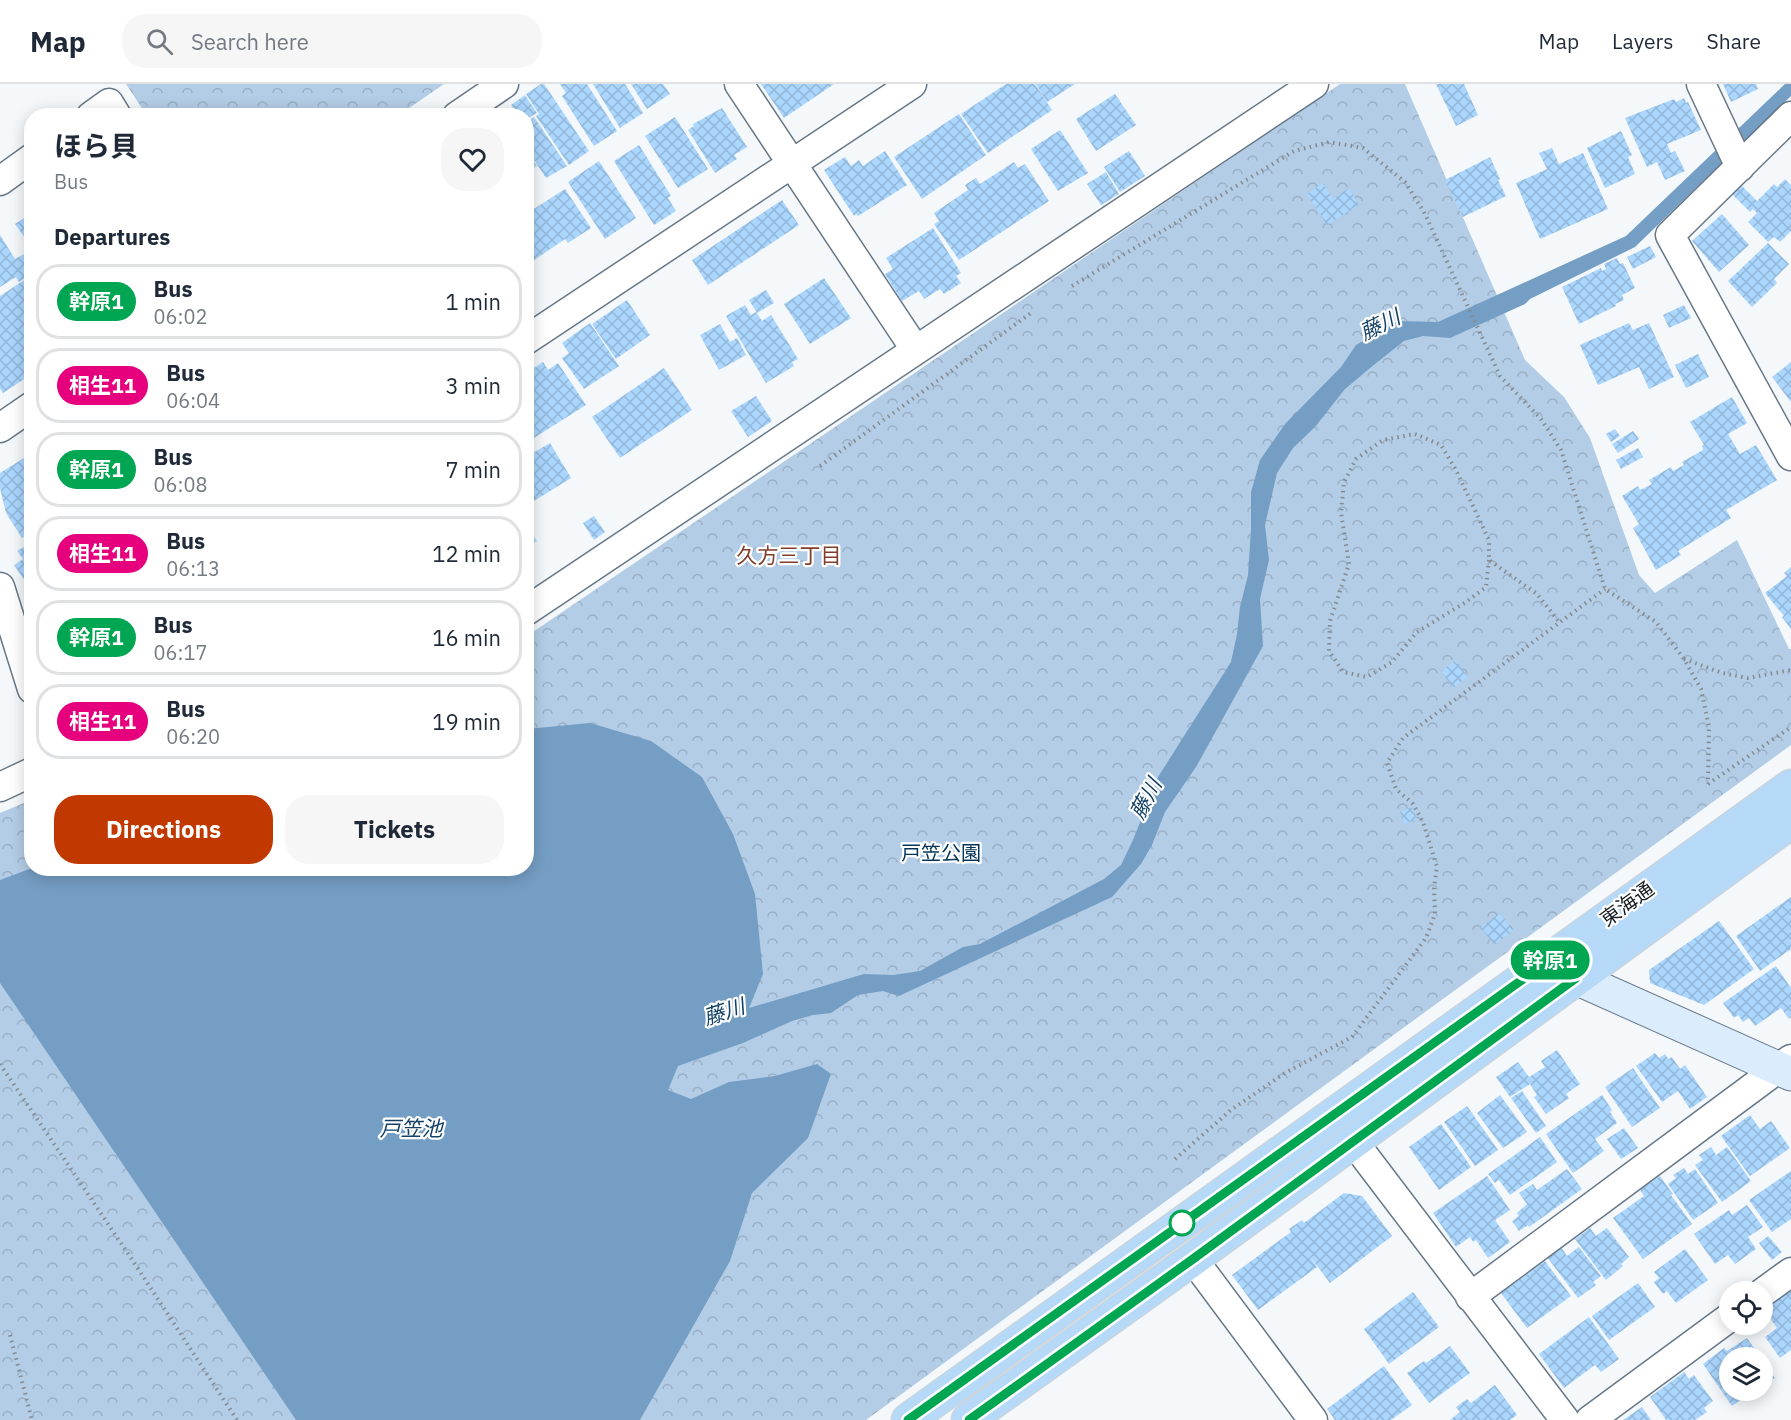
<!DOCTYPE html>
<meta charset="utf-8">
<style>
:root{--surface:#fff;--page:#f6f6f7;--text:#1f2937;--muted:#747a83;--line:#e0e1e3;--accent:#c13900}
body{margin:0;font-family:"IBM Plex Sans","Noto Sans JP",sans-serif;background:var(--page);color:var(--text);height:100vh;display:flex;flex-direction:column;font-size:22px;white-space:nowrap}
*{box-sizing:border-box;margin:0}
p{font-size:20px;color:var(--muted)}
.icon{flex:none;width:33px;height:33px;fill:none;stroke:currentColor;stroke-width:2;stroke-linecap:round;stroke-linejoin:round}
.map{position:relative;flex:1;overflow:hidden}
.panel{position:absolute;left:24px;top:24px;width:510px;height:768px;display:flex;flex-direction:column;background:var(--surface);border-radius:24px;box-shadow:0 3px 15px #0003}
.panel>*{flex:none}
.badge{padding:0 12px;border-radius:20px;font-size:21px;line-height:39px}
.buttons{position:absolute;left:1719px;top:1197px;display:grid;gap:12px}
.buttons a{display:grid;place-items:center;width:54px;height:54px;border-radius:50%;background:var(--surface);box-shadow:0 3px 15px #0003;font-size:30px}
.map>.badge{position:absolute;translate:-50% -50%;box-shadow:0 0 0 3px #fff}
h2{padding:0 30px;font-size:22px;line-height:54px}
.round{display:grid;place-items:center;flex:none;width:63px;height:63px;border-radius:24px;background:var(--page)}
.head{display:flex;align-items:center;justify-content:space-between;height:102px;padding:0 30px}
h1{font-size:28px;font-weight:700;line-height:45px}
.action{display:flex;gap:12px;margin-top:auto;padding:12px 30px}
.action a{flex:1;height:69px;border-radius:24px;background:var(--accent);color:#fff;font-size:24px;font-weight:700;line-height:69px;text-align:center}
.action a+a{background:var(--page);color:var(--text)}
ul{padding:0;list-style:none}
li{display:flex;align-items:center;gap:18px;height:75px;margin:0 12px 9px;padding:0 18px;border:3px solid var(--line);border-radius:24px}
li div{flex:1}
li b{display:block;font-size:22px}
li em{font-style:normal}
li .badge{min-width:66px;font-weight:700;text-align:center}
header{display:flex;align-items:center;gap:36px;box-sizing:border-box;height:84px;padding:0 30px;background:var(--surface);border-bottom:2px solid var(--line)}
header strong{font-size:28px}
nav{display:flex;gap:33px;margin-inline-start:auto;font-size:21px}
.search{width:420px;height:54px;background:var(--page);display:flex;align-items:center;gap:15px;box-sizing:border-box;padding:0 21px;border-radius:24px;color:var(--muted);font-size:22px}
.map>svg:first-child{display:block}
</style>
<header>
<strong>Map</strong>
<div class="search"><svg class="icon" aria-label="search" viewBox="0 0 24 24"><circle cx="10" cy="10" r="6"/><path d="M15 15l6 6"/></svg>Search here</div>
<nav><a>Map</a><a>Layers</a><a>Share</a></nav>
</header>
<div class="map">
<svg width="1791" height="1336" viewBox="0 0 1791 1336">
<defs>
<pattern id="park-crowns" width="20" height="18" patternUnits="userSpaceOnUse" patternTransform="scale(1.5)"><rect width="20" height="18" fill="#b3cde6"/><path d="M2 6a3 3 0 1 1 6 0M12 15a3 3 0 1 1 6 0" fill="none" stroke="#99afc5"/></pattern>
<pattern id="building-cross-hatch" width="8" height="8" patternUnits="userSpaceOnUse" patternTransform="scale(1.5)"><rect width="8" height="8" fill="#abd6fe"/><path d="M0 0l8 8M0 8l8-8" fill="none" stroke="#92b7d9"/></pattern>
</defs>
<rect width="100%" height="100%" fill="#f4f8fb"/>
<!-- park -->
<path fill="url(#park-crowns)" d="M126,0h318l-45,31 -252,1z
M1340,0h65l120,276 39,37 26,41 49,137 16,18 82,-53 52,109h2v96l-925,675h-866v-607l31,-13 1,68h494l1,-232z"/>
<!-- water -->
<path fill="#759ec4" d="M1785,0h6v12l-156,151 -105,52 -5,5 -75,34 -27,-2 -19,5 -29,23 -30,25 -30,38 -22,21 -16,25 -12,52 4,35 -9,39 3,47 -67,121 -31,45 -13,33 -11,19 -29,33 -213,99 -16,-5 -25,4 -27,18 -18,2 -21,6 -49,22 -65,23 -10,24 23,9 38,-17 46,-6 42,-12 14,10 -23,64 -56,55 -22,68 -90,159h-344l-296,-437v-103l32,-12h494l1,-139 63,-6 61,18 51,36 31,57 22,60 8,80 -14,34 115,-34 29,1 27,-4 43,-24 17,-3 124,-65 17,-14 12,-25 25,-63 73,-115 6,-28 3,-27 8,-32 3,-46v-37l9,-32 25,-36 56,-57 15,-22 42,-24 40,1 188,-86z"/>
<!-- building -->
<path fill="url(#building-cross-hatch)" d="M541,0h3l45,67 -20,14 -33,-49 3,-2 -13,-20z
M560,0h27l30,47 -23,15 -32,-50 4,-3z
M593,0h32l18,29 -23,15z
M631,0h32l7,10 -23,15z
M761,0h73l-50,34z
M1006,0h29l17,26 -64,43 -27,-39z
M1036,0h39l-28,18z
M1436,0h28l14,31 -22,11z
M1723,0h33l2,5 -27,13z
M1115,10l21,31 -40,26 -20,-32z
M525,11l12,18 -11,6v-3h-8l-7,-11z
M1684,14l2,5 2,-1 13,28 -34,14 4,9 4,-2 10,20 -20,9 -8,-18 -10,5 -22,-49 49,-19 2,3z
M722,24l25,39 -13,8 3,4 -22,14 -27,-43 6,-4 -1,-2z
M959,30l27,41 -64,44 -28,-42z
M534,33l33,49 -21,12 -20,-30v-26z
M675,33l33,52 -30,19 -33,-52z
M1060,46l28,43 -30,18 -27,-42z
M1621,47l11,24 -4,2 7,17 -30,14 -18,-40z
M639,61l32,51 -3,2 8,13 -22,14 -40,-64z
M1552,64l7,16 24,-11 25,56 -68,30 -24,-56 31,-14 -8,-16z
M526,67l11,15 -11,7z
M885,67l22,34 -49,31 -2,-2 -2,2 -30,-46 21,-13 6,9 8,-6 4,6z
M1129,67l16,25 -25,16 -16,-25z
M1490,73l10,22 -2,1 8,16 -43,21 -18,-37z
M599,77l37,57 -31,21 -37,-57z
M1014,78l4,6 7,-4 24,37 -90,59 -25,-36 5,-3 -5,-8 34,-23 -3,-5 11,-7 4,6z
M1106,88l13,22 -18,11 -14,-21z
M1785,95l6,6v46l-11,11 -6,-5 -6,5 -20,-20 9,-9 -4,-4 -3,3 -18,-18 9,-9 16,16 17,-17 3,3z
M1323,99l10,16 16,-11 10,17 -32,20 -20,-31z
M565,105l26,39 -23,15 -3,-4 -35,24 -4,-5v-44z
M782,116l17,25 -91,60 -16,-25z
M32,129v35l-17,-24z
M1722,130l27,31 -30,27 -27,-31z
M933,144l28,45 -5,3 5,7 -17,11 -4,-5 -16,10 -5,-8 -17,10 -17,-27 8,-5 -7,-11z
M0,151l15,24 13,-7 4,5v8l-8,5 4,6 -9,6 -3,-5 -16,10z
M1768,159l21,21 -15,15 3,4 -25,24 -24,-26z
M1650,162l6,11 -23,12 -6,-12z
M1617,174l3,6 3,-1 12,25 -13,7 2,5 -9,4 1,2 -37,18 -17,-37 39,-19 1,3 4,-2 -2,-5z
M32,191v99l-29,19 -3,-4v-93z
M824,194l27,40 -41,26 -26,-40z
M766,206l8,13 -17,10 -8,-13z
M627,216l23,35 -34,24 -24,-35z
M745,221l6,10 5,-3 6,9 9,-6 27,44 -6,3 2,4 -28,17 -40,-67z
M1684,221l7,13 -22,10 -6,-13z
M590,239l29,43 -35,23 -22,-31 7,-5 -7,-10z
M1629,239l4,7 16,-7 25,54 -25,12 -10,-22 -41,18 -18,-40z
M720,240l10,18 7,-4 9,17 -27,15 -19,-35z
M1698,270l11,23 -23,11 -11,-23z
M543,278l5,8 10,-7 28,42 -60,38v-80l5,7z
M1791,278v40l-19,-25z
M664,284l28,42 -72,48 -28,-41z
M756,312l16,25 -24,16 -17,-26z
M1732,313l15,26 -19,11 12,20 16,-9 21,35 -51,30 5,8 -53,33 3,4 -25,15 -23,-42 6,-4 -17,-28 16,-10 2,4 12,-6 -3,-4 22,-13 2,4 11,-6 -2,-3 21,-12 -1,-4 2,-1 -14,-23z
M1615,345l5,7 -9,6 -5,-8z
M1633,347l6,8 -21,14 -6,-9z
M550,359l21,35 -45,28v-49z
M32,362v86l-10,6 -16,-25 -6,-25v-15l27,-17 -3,-5z
M1638,364l5,9 -22,12 -5,-9z
M526,432l5,7 -4,3 10,15 -11,7z
M594,432l11,16 -11,8 -11,-17z
M32,458v49l-18,-26 9,-6 -6,-8z
M1791,483v62l-9,-12 2,-1 -19,-23 22,-17 -3,-3z
M1456,576l12,17 -15,11 -12,-17z
M1412,723l5,12 -13,5 -4,-12z
M1791,813v52l-31,22 -24,-35z
M1500,829l13,18 -19,14 -13,-18z
M1719,837l35,48 -50,36 -54,-22 -1,-13z
M1776,882l15,22v29l-2,2 -8,-11 -26,18 -6,-8 -6,4 -5,-7 -4,3 -11,-15z
M1557,966l23,34 -14,10 3,4 -23,16 -12,-17 3,-2 -7,-11 -20,13 -14,-20 22,-15 11,15 16,-10 -4,-6z
M1655,969l4,5 6,-4 3,5 4,-2 8,12 5,-4 22,32 -17,12 -12,-18 -16,11 -26,-36z
M1633,984l27,40 -28,19 -27,-40z
M1522,1007l24,35 -10,7 -25,-35z
M1500,1011l27,37 -24,16 -26,-35z
M1602,1011l10,15 -2,2 7,11 -22,16 9,12 -31,22 -27,-39z
M1467,1022l31,44 -23,16 -31,-44z
M1750,1031l10,14 11,-8 19,27 -40,28 -29,-40z
M1441,1040l30,43 -32,23 -30,-43z
M1624,1044l14,20 -17,11 -14,-20z
M1540,1053l17,25 -47,33 -11,-15 -4,3 -7,-9z
M1711,1063l5,8 11,-8 24,34 -29,21 -27,-37 8,-5 -4,-5z
M1684,1084l4,6 7,-5 23,34 -25,17 -25,-36 8,-6 -3,-3z
M1567,1085l15,20 -53,38 -1,-2 -9,6 -7,-10 7,-5 -2,-3 10,-9 -8,-11 14,-9 4,6z
M1791,1087v48l-19,13 -23,-32z
M1487,1092l23,34 -15,10 15,22 -22,16 -12,-18 -3,2 -3,-5 -14,10 -23,-34z
M1660,1092l13,18 -2,1 21,29 -49,35 -30,-41 31,-22 -4,-6z
M1344,1109l18,3 30,40 -62,47 -22,-29 9,13 -59,43 -26,-35 59,-43 -2,-3 13,-9 2,3z
M1747,1121l16,22 -15,10 8,12 -21,15 -7,-9 -13,9 -21,-30 35,-24 3,5z
M1590,1144l6,8 11,-8 22,29 -8,7 2,2 -17,14 -31,-41z
M1768,1152l14,16 -10,8 -13,-17z
M1561,1163l6,9 12,-9 22,29 -8,6 3,3 -18,13 -31,-41z
M1685,1165l23,31 -32,23 -9,-12 -4,3 -9,-12 5,-4 -5,-6z
M1545,1177l26,35 -44,32 -26,-35z
M1638,1199l17,24 -46,33 -17,-24z
M1791,1205v61l-11,8 -15,-21 12,-9 -14,-19z
M1413,1208l26,35 -50,37 -25,-35z
M1589,1233l30,42 -18,13 -6,-7 -31,23 -25,-34z
M1747,1254l14,20h-31v32h25l-23,16 -29,-42 21,-16 3,3z
M1450,1262l20,27 -41,30 -22,-30 17,-12 2,2z
M1762,1276l13,18 -13,8z
M1384,1282l28,39 -21,15h-56l-8,-11z
M1684,1288l5,7 5,-4 19,26 -9,7 3,4 -12,8h-29l-16,-23z
M1495,1301l22,30 -7,5h-60l10,-8 -4,-5 11,-8 4,4z
M1642,1323l9,13h-28z"/>
<g fill="none" stroke-linecap="round" stroke-linejoin="round">
<!-- street casing -->
<g stroke="#677787" stroke-width="31">
<path id="street" d="M739,0l176,265
M1701,0l39,83
M91,32l18,-13 8,13
M457,32l47,-32
M1791,32l-121,119 121,221
M0,97l32,-23
M526,256l386,-256
M0,344l32,-22
M0,503l32,102
M526,527l788,-527
M0,703l32,-15
M1353,1057l212,279
M1193,1175l120,161
M1762,1209l29,-21
M1470,1213l321,-238
M1590,1336l140,-103"/>
</g>
<!-- secondary casing -->
<g stroke="#677787" stroke-width="35">
<path id="secondary" d="M1562,875l14,19 215,96"/>
</g>
<!-- primary casing -->
<g stroke="#d0d2d3" stroke-width="35">
<path id="primary" d="M908,1336l883,-634
M968,1336l225,-161 598,-437"/>
</g>
<!-- path -->
<path stroke="#858a8e" stroke-width="4" stroke-dasharray="1.5 4.5" stroke-linecap="butt" d="M1072,202l222,-135 35,-9 34,6 42,34 19,30 76,164 41,43 20,31 44,139 51,33 28,37 17,30 8,38 -1,57
M820,382l211,-153
M1489,476l-3,27 -20,15 -49,30 -25,30 -25,15 -24,-5 -14,-21 1,-30 19,-57 -8,-52 3,-30 12,-23 27,-19 32,-6 26,11 15,25 33,70v20l48,34 23,29
M1684,575l38,14 26,5 43,-8
M1708,700l83,-57
M0,980l131,194 106,162
M1175,1075l56,-49 54,-37 67,-36 74,-99 9,-24 -1,-26 3,-21 -14,-45 -10,-18 -17,-15 -9,-26 16,-25 202,-149
M10,1251l22,85"/>
<!-- street -->
<use href="#street" stroke="#fff" stroke-width="28"/>
<!-- secondary -->
<use href="#secondary" stroke="#dbecfc" stroke-width="33"/>
<!-- primary -->
<use href="#primary" stroke="#b7d9f8" stroke-width="33"/>
</g>
<g fill="none" stroke-linecap="round" stroke-linejoin="round">
<!-- line casing -->
<g stroke="#fff" stroke-width="14">
<path id="line" d="M908,1336l650,-466 18,24 -383,281 -224,161"/>
</g>
<!-- line -->
<use href="#line" stroke="#00a651" stroke-width="9"/>
</g>
<!-- markers -->
<circle fill="#fff" stroke="#00a651" stroke-width="3" cx="1182" cy="1139" r="12"/>
<g text-anchor="middle" stroke-width="4.5" stroke-linejoin="round" paint-order="stroke">
<!-- park labels -->
<g font-size="20" fill="#023458" stroke="#fff">
<text x="941" y="776">戸笠公園</text>
</g>
<!-- street labels -->
<g font-size="20" fill="#161c22" stroke="#fff">
<text transform="translate(1627 820) rotate(-36)" y="7">東海通</text>
</g>
<!-- water labels -->
<g font-size="21" font-style="italic" fill="#134167" stroke="#fff">
<text transform="translate(1380 241) rotate(-26)" y="7">藤川</text>
<text transform="translate(1146 715) rotate(-62)" y="7">藤川</text>
<text transform="translate(724 928) rotate(-18)" y="7">藤川</text>
<text x="411" y="1052">戸笠池</text>
</g>
<!-- neighbourhood labels -->
<g font-size="21" fill="#833e2a" stroke="#fff">
<text x="789" y="479">久方三丁目</text>
</g>
</g>
</svg>
<div class="buttons">
<a><svg class="icon" aria-label="locate" viewBox="0 0 24 24"><circle cx="12" cy="12" r="6"/><path d="M12 2v4M12 18v4M2 12h4M18 12h4"/></svg></a>
<a><svg class="icon" aria-label="layers" viewBox="0 0 24 24"><path d="M12 4l9 5-9 5-9-5zM3 14l9 5 9-5"/></svg></a>
</div>
<b class="badge" style="left:1550px;top:876px;background:#00a651;color:#fff">幹原1</b>
<section class="panel">
<div class="head"><div><h1>ほら貝</h1><p>Bus</p></div><a class="round"><svg class="icon" aria-label="heart" viewBox="0 0 24 24"><path d="M12 20l-8-8c-3-5 5-10 8-4 3-6 11-1 8 4z"/></svg></a></div>
<h2>Departures</h2>
<ul>
<li><span class="badge" style="background:#00a651;color:#fff">幹原1</span><div><b>Bus</b><p>06:02</p></div><em>1 min</em></li>
<li><span class="badge" style="background:#e6007e;color:#fff">相生11</span><div><b>Bus</b><p>06:04</p></div><em>3 min</em></li>
<li><span class="badge" style="background:#00a651;color:#fff">幹原1</span><div><b>Bus</b><p>06:08</p></div><em>7 min</em></li>
<li><span class="badge" style="background:#e6007e;color:#fff">相生11</span><div><b>Bus</b><p>06:13</p></div><em>12 min</em></li>
<li><span class="badge" style="background:#00a651;color:#fff">幹原1</span><div><b>Bus</b><p>06:17</p></div><em>16 min</em></li>
<li><span class="badge" style="background:#e6007e;color:#fff">相生11</span><div><b>Bus</b><p>06:20</p></div><em>19 min</em></li>
</ul>
<div class="action"><a>Directions</a><a>Tickets</a></div>
</section>
</div>
